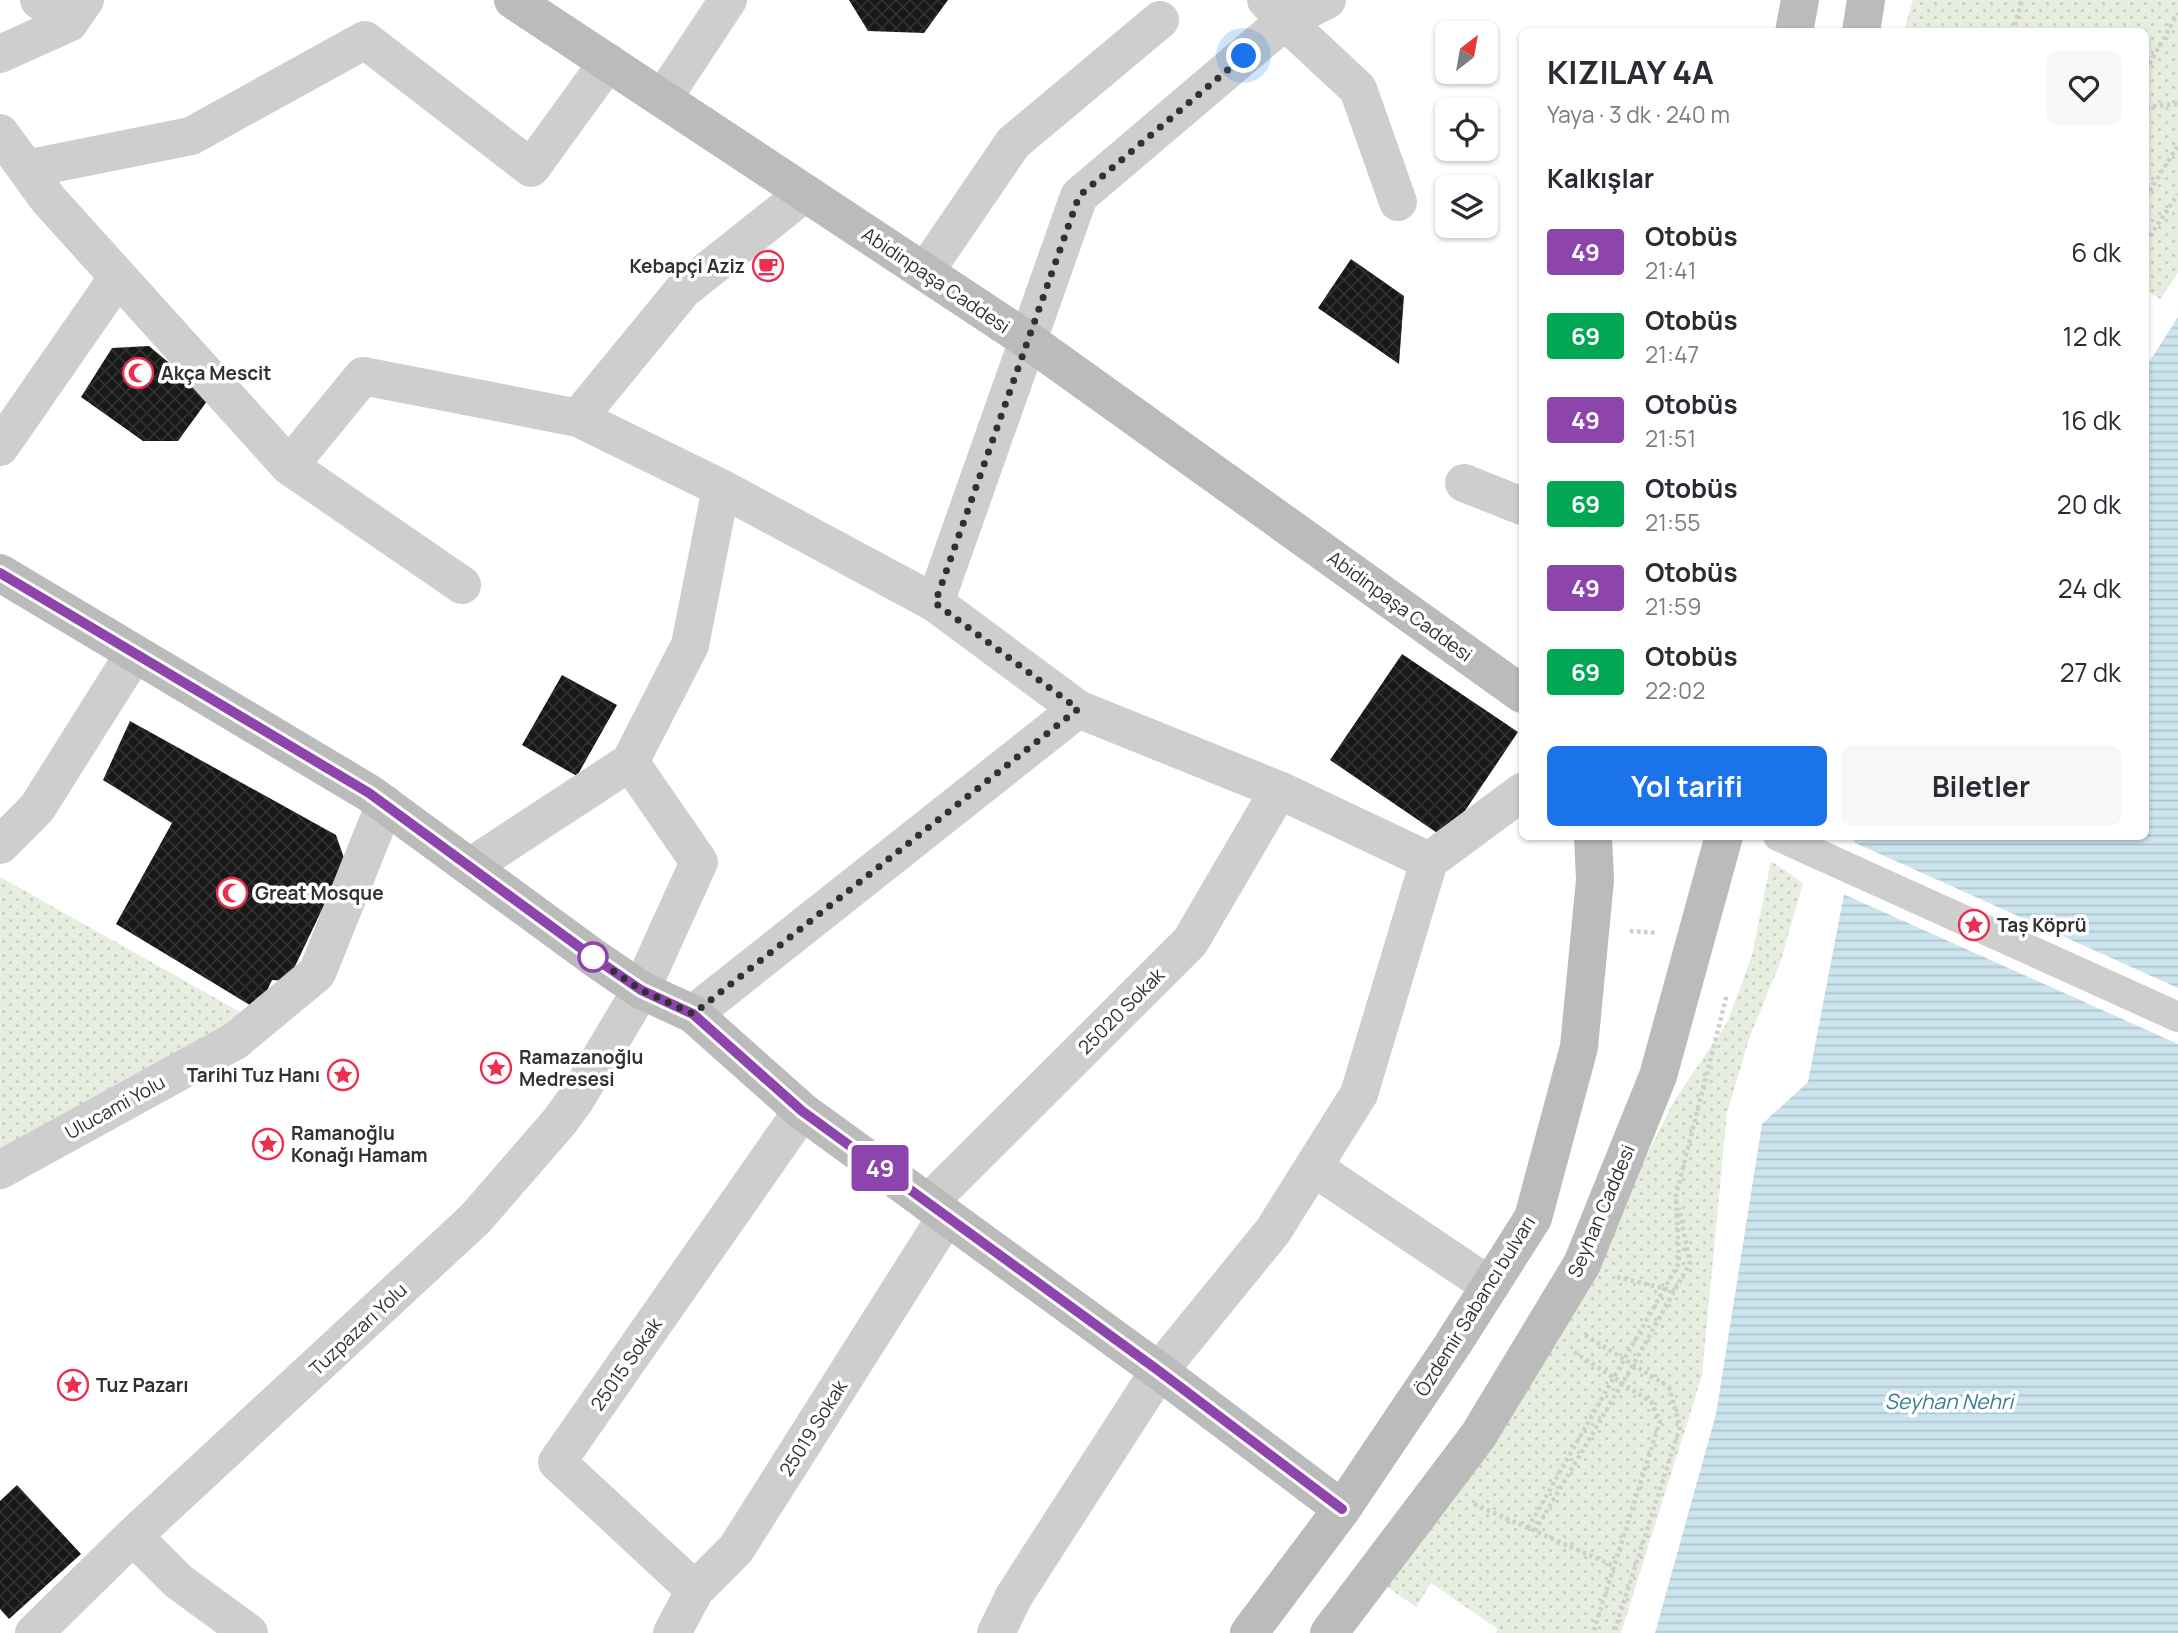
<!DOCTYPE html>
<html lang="tr">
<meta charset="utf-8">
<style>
:root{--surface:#fff;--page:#f7f7f7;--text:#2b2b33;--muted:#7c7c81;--accent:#1a73e8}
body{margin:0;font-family:Manrope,sans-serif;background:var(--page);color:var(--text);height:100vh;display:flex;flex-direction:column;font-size:26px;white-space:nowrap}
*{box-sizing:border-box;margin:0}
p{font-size:23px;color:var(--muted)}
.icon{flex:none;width:38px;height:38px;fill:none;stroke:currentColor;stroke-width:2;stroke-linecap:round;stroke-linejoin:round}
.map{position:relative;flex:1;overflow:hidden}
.drawer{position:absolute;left:1519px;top:28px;width:630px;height:812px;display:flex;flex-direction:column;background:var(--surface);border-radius:10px;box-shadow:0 2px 5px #0004}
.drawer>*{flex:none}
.badge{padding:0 14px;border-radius:5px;font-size:24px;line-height:46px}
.needle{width:46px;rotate:31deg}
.fabs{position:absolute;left:1435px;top:21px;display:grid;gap:14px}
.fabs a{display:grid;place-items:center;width:63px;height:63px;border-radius:10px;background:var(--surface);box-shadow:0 2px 5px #0004;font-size:35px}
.you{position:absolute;width:35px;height:35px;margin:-18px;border:5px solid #fff;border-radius:50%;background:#1a73e8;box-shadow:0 0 0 10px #1a73e833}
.map>.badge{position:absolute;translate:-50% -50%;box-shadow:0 0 0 4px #fff}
h2{padding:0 28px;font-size:26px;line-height:63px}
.round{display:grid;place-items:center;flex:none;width:74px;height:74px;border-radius:10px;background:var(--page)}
.head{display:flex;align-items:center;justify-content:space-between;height:119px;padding:0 28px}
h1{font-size:33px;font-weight:700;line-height:52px}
.action{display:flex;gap:14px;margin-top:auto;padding:14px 28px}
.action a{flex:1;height:80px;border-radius:10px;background:var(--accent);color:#fff;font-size:28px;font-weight:700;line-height:80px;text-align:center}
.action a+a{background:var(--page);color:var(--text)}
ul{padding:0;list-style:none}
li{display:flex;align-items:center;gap:21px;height:84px;padding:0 28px}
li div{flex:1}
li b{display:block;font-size:26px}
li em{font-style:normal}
li .badge{min-width:77px;font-weight:700;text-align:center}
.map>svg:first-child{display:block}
</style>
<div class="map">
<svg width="2178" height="1633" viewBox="0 0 2178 1633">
<defs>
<pattern id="park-dots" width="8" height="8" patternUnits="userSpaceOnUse" patternTransform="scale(1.75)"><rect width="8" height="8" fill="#e8eedf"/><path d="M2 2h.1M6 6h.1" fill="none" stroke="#c7cdc0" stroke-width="1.8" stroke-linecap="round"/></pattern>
<pattern id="water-rules" width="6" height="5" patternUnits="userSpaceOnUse" patternTransform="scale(1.75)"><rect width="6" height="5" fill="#cbe4ee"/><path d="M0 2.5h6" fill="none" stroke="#afc4cd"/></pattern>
<pattern id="building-cross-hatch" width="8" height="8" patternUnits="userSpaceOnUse" patternTransform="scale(1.75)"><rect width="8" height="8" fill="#181818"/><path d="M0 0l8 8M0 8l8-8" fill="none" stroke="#313131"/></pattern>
</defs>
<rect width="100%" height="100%" fill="#fff"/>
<!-- park -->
<path fill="url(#park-dots)" d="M1913,0h265v273l-18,26 -14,-9v-258l-242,-1z
M1771,861l32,22 -23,80 -30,73 -23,77 -25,263 -81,257h-126l3,-4 -67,-46 -15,24 -33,-23 183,-268 108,-215 53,-78 25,-68z
M0,877l251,141 -251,146z"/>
<!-- water -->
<path fill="url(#water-rules)" d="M2178,317v1316h-523l61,-219 46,-290 46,-42 47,-245 291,-1v-469z"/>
<!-- pier -->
<path fill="#fff" d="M1851,841l327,147v56l-337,-151z"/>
<!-- building -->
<path fill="url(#building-cross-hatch)" d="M849,0h99l-24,33 -56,-2z
M1351,259l53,37 -5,68 -81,-56z
M149,346l61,51 -32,44h-35l-62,-44 31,-49z
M1402,654l116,78 -72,107 -116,-79z
M562,675l55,30 -40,71 -55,-31z
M130,721l206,114 9,26 -57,120 -16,-1 -14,30 -142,-86 56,-101 -69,-43z
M17,1485l64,69 -72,65 -9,-10v-108z"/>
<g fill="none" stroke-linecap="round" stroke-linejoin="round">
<!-- path -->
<path stroke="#cecece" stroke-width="4.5" stroke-dasharray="3.5 3.5" stroke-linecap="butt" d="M2013,32l9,-32
M2146,70l32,-57
M2146,107l32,-3
M2146,197l32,-52
M2146,242l32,-48
M1630,931l27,2
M1617,1277l58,14
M1585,1335l84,52 11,40 -66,206
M1574,1352l77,50 9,19 -67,212
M1474,1504l140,62
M1528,1528l151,-265 -3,-68 51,-201
M1535,1531l98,-166 57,-102 -11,-55"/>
<!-- pedestrian -->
<path stroke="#cecece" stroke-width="30" d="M1778,836l400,181"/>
<!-- minor -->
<path stroke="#cecece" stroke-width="38" d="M39,0l30,23
M1266,0l19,21 73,68 40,113
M0,54l69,-31 16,-23
M663,98l65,-98
M0,133l48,66 241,267 173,119
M26,169l165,-33 174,-96 166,128 77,-106
M925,272l88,-129 147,-123
M578,418l105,-128 122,-97
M0,447l118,-170
M289,466l74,-90 215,42 143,70 214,115 143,106 201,81 150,71
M1464,483l58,23
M935,603l144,-407 206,-175 42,-21
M0,845l37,-37 97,-154
M470,867l160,-105 60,-117 31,-157
M693,1014l385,-305
M1313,1167l177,119
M0,1170l235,-129 82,-68 68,-169
M928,1203l262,-261 89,-152
M133,1536l45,45 71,52
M695,1590l-138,-128 245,-351
M34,1633l99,-97 342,-317 85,-98 16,-22 65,-109 58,-128 -69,-100
M672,1633l23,-43 41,-41 210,-332
M996,1633l18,-37 145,-225 114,-140 86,-137 70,-233 93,-69"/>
<!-- secondary -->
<path stroke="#bbb" stroke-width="38" d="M513,0l516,341 493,353
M1794,32l6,-32
M1861,32l5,-32
M0,573l369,220 224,164 48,33 52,24 109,97 357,260 183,138
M1249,1633l93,-124 111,-165 80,-126 46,-171 16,-167 -2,-44
M1329,1633l149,-197 104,-172 76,-188 66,-240"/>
</g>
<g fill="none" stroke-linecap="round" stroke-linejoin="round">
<!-- line casing -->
<g stroke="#fff" stroke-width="16">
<path id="line" d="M0,573l369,220 224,164 48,33 52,24 109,97 357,260 183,138"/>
</g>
<!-- line -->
<use href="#line" stroke="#8e44ad" stroke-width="10"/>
<!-- walk -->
<path stroke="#313131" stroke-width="7" stroke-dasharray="0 12.6" d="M593,957l48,33 52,24 385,-305 -143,-106 144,-407 165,-140"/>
</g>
<!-- icons -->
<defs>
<g id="cafe-ring" transform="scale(1.575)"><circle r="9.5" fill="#fff" stroke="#ec2f50" stroke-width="1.5"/><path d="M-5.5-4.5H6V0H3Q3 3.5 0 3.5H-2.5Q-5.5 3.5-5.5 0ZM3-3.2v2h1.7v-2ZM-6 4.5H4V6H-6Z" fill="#ec2f50"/></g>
<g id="mosque-ring" transform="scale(1.575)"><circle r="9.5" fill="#fff" stroke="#ec2f50" stroke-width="1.5"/><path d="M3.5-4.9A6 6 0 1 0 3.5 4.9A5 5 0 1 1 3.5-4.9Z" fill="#ec2f50"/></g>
<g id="sight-ring" transform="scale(1.575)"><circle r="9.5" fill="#fff" stroke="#ec2f50" stroke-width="1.5"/><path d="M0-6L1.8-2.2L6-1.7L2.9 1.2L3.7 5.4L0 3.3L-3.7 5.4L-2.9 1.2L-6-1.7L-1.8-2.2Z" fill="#ec2f50"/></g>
</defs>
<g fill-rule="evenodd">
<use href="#cafe-ring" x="768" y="266"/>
<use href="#mosque-ring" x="138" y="373"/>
<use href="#mosque-ring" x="232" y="893"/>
<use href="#sight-ring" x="1974" y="925"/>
<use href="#sight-ring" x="496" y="1068"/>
<use href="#sight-ring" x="343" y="1075"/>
<use href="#sight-ring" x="268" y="1144"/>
<use href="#sight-ring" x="73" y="1385"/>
</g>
<!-- markers -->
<circle fill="#fff" stroke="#8e44ad" stroke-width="3.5" cx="593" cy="957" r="14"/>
<g text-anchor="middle" stroke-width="7" stroke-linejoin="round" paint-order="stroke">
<!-- poi labels -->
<g font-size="19" font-weight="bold" fill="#313131" stroke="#fff" text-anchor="start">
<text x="745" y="273" text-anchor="end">Kebapçi Aziz</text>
<text x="161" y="380">Akça Mescit</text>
<text x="255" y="900">Great Mosque</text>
<text x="1997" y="932">Taș Köprü</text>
<text x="519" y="1064">Ramazanoğlu<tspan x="519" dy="22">Medresesi</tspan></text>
<text x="320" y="1082" text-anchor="end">Tarihi Tuz Hanı</text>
<text x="291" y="1140">Ramanoğlu<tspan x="291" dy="22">Konağı Hamam</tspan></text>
<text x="96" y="1392">Tuz Pazarı</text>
</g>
<!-- street labels -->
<g font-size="19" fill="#313131" stroke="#fff">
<text transform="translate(936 280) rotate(34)" y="7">Abidinpaşa Caddesi</text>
<text transform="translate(1400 606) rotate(36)" y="7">Abidinpaşa Caddesi</text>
<text transform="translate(1121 1011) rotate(-45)" y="7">25020 Sokak</text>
<text transform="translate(115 1107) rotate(-29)" y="7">Ulucami Yolu</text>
<text transform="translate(1601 1211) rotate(-67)" y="7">Seyhan Caddesi</text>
<text transform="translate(1475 1306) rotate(-58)" y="7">Özdemir Sabancı bulvarı</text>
<text transform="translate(358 1329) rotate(-43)" y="7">Tuzpazarı Yolu</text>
<text transform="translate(626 1364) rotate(-55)" y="7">25015 Sokak</text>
<text transform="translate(813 1428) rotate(-58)" y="7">25019 Sokak</text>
</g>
<!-- water labels -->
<g font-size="21" font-style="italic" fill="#3b7d97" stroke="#fff">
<text x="1949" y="1409">Seyhan Nehri</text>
</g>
</g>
</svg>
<div class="fabs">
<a><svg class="needle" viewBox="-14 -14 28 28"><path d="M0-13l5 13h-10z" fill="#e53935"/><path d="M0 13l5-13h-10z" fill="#7c7c81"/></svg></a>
<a><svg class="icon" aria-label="locate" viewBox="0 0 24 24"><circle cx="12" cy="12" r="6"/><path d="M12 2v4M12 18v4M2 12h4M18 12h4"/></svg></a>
<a><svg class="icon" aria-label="layers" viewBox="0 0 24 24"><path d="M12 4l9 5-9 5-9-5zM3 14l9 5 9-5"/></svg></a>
</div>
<div class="you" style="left:1244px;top:56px"></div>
<b class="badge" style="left:880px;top:1168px;background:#8e44ad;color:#fff">49</b>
<section class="drawer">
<div class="head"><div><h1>KIZILAY 4A</h1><p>Yaya · 3 dk · 240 m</p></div><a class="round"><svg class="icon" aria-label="heart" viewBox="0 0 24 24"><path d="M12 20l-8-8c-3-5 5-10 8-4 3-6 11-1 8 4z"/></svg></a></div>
<h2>Kalkışlar</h2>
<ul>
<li><span class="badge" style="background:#8e44ad;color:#fff">49</span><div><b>Otobüs</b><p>21:41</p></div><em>6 dk</em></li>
<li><span class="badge" style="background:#00a651;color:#fff">69</span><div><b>Otobüs</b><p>21:47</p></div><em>12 dk</em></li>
<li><span class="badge" style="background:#8e44ad;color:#fff">49</span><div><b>Otobüs</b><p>21:51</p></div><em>16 dk</em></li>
<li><span class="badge" style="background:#00a651;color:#fff">69</span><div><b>Otobüs</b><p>21:55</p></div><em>20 dk</em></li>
<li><span class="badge" style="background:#8e44ad;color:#fff">49</span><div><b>Otobüs</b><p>21:59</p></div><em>24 dk</em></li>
<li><span class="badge" style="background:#00a651;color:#fff">69</span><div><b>Otobüs</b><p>22:02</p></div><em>27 dk</em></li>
</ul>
<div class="action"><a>Yol tarifi</a><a>Biletler</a></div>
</section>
</div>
